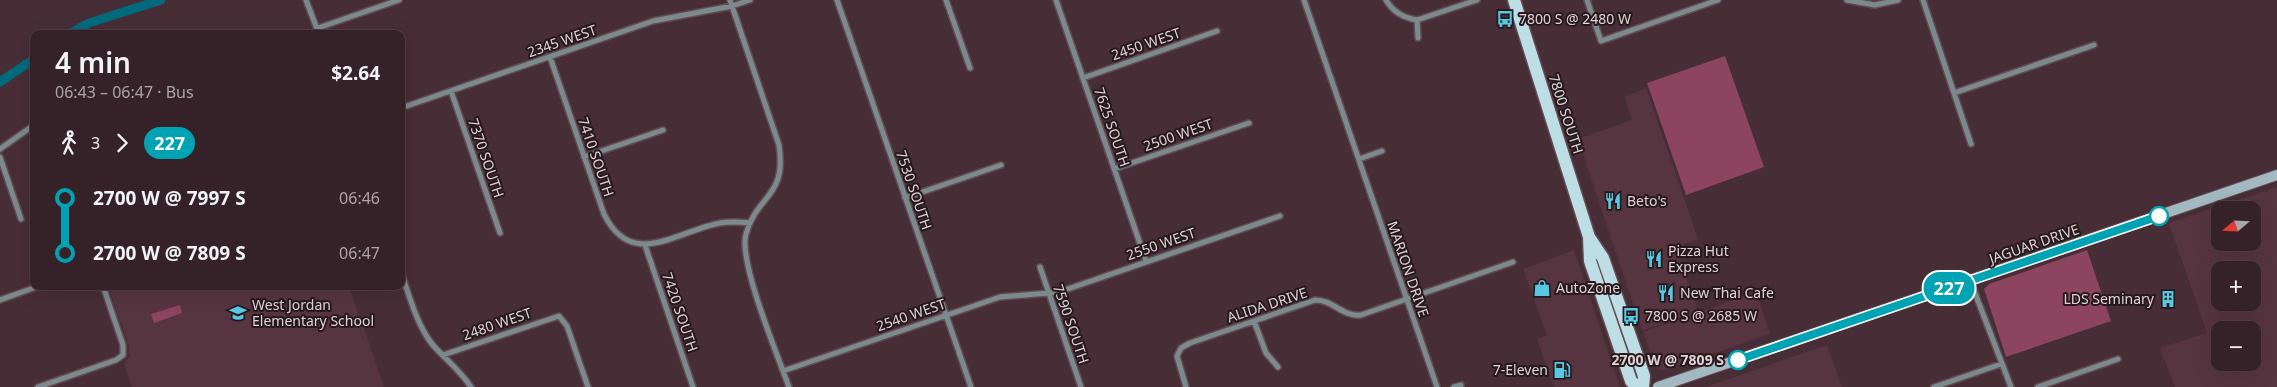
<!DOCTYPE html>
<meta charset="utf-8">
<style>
:root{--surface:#352228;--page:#402f34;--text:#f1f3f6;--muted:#aaa4a8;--line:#4f3f45}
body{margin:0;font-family:"Noto Sans",sans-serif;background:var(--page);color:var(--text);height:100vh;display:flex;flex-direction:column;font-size:19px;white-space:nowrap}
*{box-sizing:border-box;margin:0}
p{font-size:16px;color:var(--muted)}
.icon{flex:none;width:28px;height:28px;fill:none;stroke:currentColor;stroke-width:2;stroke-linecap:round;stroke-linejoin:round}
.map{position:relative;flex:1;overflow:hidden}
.panel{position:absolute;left:30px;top:30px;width:375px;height:260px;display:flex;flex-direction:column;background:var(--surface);border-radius:10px;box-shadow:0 5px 20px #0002,0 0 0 1px var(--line)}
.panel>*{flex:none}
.badge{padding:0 10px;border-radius:16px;font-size:18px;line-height:32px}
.needle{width:32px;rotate:251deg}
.fabs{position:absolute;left:2211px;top:201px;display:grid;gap:10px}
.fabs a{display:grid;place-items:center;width:50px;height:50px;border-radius:10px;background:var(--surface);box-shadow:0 5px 20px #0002,0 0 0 1px var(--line);font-size:25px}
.map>.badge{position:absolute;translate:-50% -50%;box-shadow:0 0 0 2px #fff}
.legs{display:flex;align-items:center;gap:8px;height:55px;padding:0 25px;font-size:16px}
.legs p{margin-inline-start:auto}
.summary{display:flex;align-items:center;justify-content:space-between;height:85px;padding:0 25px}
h1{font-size:28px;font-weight:600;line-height:38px}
ul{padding:0 25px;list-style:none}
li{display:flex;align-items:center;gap:18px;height:55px;font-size:19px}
li i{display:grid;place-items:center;width:8px;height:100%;margin:0 6px;background:currentColor}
li i::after{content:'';width:12px;height:12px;margin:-6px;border:4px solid;border-radius:50%;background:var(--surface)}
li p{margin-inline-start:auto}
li:first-child i{background:linear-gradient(#0000 50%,currentColor 0)}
li:last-child i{background:linear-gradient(currentColor 50%,#0000 0)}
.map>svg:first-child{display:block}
</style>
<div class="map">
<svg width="2277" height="387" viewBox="0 0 2277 387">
<rect width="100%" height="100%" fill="#472d36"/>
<!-- built -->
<path fill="#563540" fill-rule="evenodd" d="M1646,88l52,151 -22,8 22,64 -56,20 -64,-192 54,-19 -7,-23z
M2277,187v200h-102l-15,-39 47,-15 -38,-110zM2220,210h32v32h-32zM2220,270h32v32h-32zM2220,330h32v32h-32z
M1574,250l46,137h-66l-17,-48 10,-4 -24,-66z
M108,286h241l35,101h-252l-8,-24 6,-7 -1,-11z
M1756,292l14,42 -107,37 -8,-4 -12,-35z
M1827,345l15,42h-137z"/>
<!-- green -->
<path fill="#8c445f" d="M1725,56l39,111 -78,28 -39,-112z
M2087,250l24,71 -105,36 -22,-68 5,-5z
M180,305l2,8 -28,10 -3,-9z"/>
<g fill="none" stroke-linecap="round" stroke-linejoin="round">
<!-- canal -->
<path stroke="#006b7c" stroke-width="9" d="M69,34l20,-11 72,-23
M0,82l34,-23"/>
<!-- street casing -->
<g stroke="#634a53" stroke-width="8">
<path id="street" d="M306,0l13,34
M730,0l49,145c8,53 -22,49 -33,89 -8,27 32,122 43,153
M837,0l134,387
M946,0l24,68
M1056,0l90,261
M1304,0l133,387
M1386,0c7,12 18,18 31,20l60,-20
M1587,0l14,41 117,-41
M1847,0l28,5 23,-5
M1923,0l48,144
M1417,20l1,18
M318,28l81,-28
M550,57l54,157c25,51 63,24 104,12 14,-5 27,-5 42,-3
M1083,78l134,-47
M451,91l49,142
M1954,93l140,-48
M401,108l252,-87 79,-15 18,-6
M0,149l34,-24
M0,157l21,62
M584,157l79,-27
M1359,159l23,-8
M1114,169l135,-46
M905,198l96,-33
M645,245l48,142
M1040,267l41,120
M401,272c9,25 15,51 31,72 13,15 28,26 39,43
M1970,280l41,107
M0,300l39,-14
M1254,321l12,32 12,14
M443,355l116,-39 8,10 21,61
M783,371l217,-74 49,-4 16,-3 215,-74
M38,387l78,-27 7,-5v-10l-20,-59
M1186,387l-9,-31 4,-8 9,-5 125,-43c19,0 27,17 46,15l152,-53
M1454,387l7,-2
M1934,387l67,-23
M2038,387l80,-28"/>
</g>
<!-- secondary casing -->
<g stroke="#634a53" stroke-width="12">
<path id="secondary" d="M1658,387l619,-212"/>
</g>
<!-- primary casing -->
<g stroke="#634a53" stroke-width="15">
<path id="primary" d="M1514,0l75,237 1,24 41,120 6,6
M1589,237l14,21 41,118 -1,11"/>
</g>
<!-- street -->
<use href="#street" stroke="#7a8a8d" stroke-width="5"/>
<!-- secondary -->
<use href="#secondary" stroke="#a1b9bf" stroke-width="10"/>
<!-- primary -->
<use href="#primary" stroke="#bedee5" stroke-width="12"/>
</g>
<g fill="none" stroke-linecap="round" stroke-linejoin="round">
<!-- line-1 casing -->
<g stroke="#fff" stroke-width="11">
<path id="line-1" d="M1738,360l421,-144"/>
</g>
<!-- line-1 -->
<use href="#line-1" stroke="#00a3b4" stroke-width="8"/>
</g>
<!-- icons -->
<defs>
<g id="bus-bare" transform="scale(1.35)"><path d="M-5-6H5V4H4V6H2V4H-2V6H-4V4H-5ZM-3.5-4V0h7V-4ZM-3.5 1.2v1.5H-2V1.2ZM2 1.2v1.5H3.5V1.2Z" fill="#56c9e1" stroke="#25191d" stroke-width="2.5" paint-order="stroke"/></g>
<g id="restaurant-bare" transform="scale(1.35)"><path d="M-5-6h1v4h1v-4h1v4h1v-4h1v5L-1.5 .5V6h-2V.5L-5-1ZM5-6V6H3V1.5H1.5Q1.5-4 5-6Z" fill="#56c9e1" stroke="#25191d" stroke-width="2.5" paint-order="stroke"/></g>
<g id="shop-bare" transform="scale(1.35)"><path d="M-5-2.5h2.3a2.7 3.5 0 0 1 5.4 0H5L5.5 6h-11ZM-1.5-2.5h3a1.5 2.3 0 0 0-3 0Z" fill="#56c9e1" stroke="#25191d" stroke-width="2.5" paint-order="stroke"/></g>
<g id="building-bare" transform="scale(1.35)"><path d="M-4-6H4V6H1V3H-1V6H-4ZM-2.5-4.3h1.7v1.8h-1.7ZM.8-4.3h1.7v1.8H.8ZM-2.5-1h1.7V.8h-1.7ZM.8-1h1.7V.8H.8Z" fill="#56c9e1" stroke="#25191d" stroke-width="2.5" paint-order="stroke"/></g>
<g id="school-bare" transform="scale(1.35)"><path d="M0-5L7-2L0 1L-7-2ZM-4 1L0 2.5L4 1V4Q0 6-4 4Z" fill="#56c9e1" stroke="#25191d" stroke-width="2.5" paint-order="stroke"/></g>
<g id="fuel-bare" transform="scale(1.35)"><path d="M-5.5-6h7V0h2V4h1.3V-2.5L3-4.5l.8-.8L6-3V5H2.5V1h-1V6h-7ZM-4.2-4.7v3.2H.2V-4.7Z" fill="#56c9e1" stroke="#25191d" stroke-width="2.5" paint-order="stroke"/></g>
</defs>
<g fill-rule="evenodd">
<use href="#bus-bare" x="1505" y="19"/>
<use href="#restaurant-bare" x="1613" y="201"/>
<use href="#restaurant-bare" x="1654" y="259"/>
<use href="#shop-bare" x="1542" y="288"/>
<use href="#restaurant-bare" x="1666" y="293"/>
<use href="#building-bare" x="2168" y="299"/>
<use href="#school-bare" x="238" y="313"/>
<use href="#bus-bare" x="1631" y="316"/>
<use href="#fuel-bare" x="1562" y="370"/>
</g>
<!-- markers -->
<g fill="#fff" stroke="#00a3b4" stroke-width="2.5">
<circle cx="2159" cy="216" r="9"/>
<circle cx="1738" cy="360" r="9"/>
</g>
<g text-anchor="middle" stroke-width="4" stroke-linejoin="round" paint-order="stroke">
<!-- poi labels -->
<g font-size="14" fill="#e1d0d5" stroke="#25191d" text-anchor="start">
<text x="1519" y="24">7800 S @ 2480 W</text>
<text x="1627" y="206">Beto's</text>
<text x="1668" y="256">Pizza Hut<tspan x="1668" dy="16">Express</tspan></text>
<text x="1556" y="293">AutoZone</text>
<text x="1680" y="298">New Thai Cafe</text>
<text x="2154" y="304" text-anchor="end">LDS Seminary</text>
<text x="252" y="310">West Jordan<tspan x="252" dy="16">Elementary School</tspan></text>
<text x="1645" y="321">7800 S @ 2685 W</text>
<text x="1548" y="375" text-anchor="end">7-Eleven</text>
</g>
<!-- street labels -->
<g font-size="14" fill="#e1d0d5" stroke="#25191d">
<text transform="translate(562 41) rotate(-19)" y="5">2345 WEST</text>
<text transform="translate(1146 44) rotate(-19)" y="5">2450 WEST</text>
<text transform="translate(1566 114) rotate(72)" y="5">7800 SOUTH</text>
<text transform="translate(1112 127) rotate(71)" y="5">7625 SOUTH</text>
<text transform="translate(1178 135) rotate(-19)" y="5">2500 WEST</text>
<text transform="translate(596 157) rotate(71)" y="5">7410 SOUTH</text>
<text transform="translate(486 158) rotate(71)" y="5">7370 SOUTH</text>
<text transform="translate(914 190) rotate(71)" y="5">7530 SOUTH</text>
<text transform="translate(1161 244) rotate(-19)" y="5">2550 WEST</text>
<text transform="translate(2034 244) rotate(-19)" y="5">JAGUAR DRIVE</text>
<text transform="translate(1408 269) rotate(71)" y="5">MARION DRIVE</text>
<text transform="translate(1267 305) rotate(-18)" y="5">ALIDA DRIVE</text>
<text transform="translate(680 312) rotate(71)" y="5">7420 SOUTH</text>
<text transform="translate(911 315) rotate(-19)" y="5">2540 WEST</text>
<text transform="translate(497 324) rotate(-19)" y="5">2480 WEST</text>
<text transform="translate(1071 324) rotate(71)" y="5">7590 SOUTH</text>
</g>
<!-- stop labels -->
<g font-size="14" font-weight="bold" fill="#e1d0d5" stroke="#25191d" text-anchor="end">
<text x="1724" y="365">2700 W @ 7809 S</text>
</g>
</g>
</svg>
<div class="fabs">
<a><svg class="needle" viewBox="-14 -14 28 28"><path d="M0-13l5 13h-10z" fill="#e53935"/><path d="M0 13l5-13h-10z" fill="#aaa4a8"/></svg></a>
<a>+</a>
<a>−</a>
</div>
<b class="badge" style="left:1949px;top:288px;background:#00a3b4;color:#fff">227</b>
<section class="panel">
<div class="summary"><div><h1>4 min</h1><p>06:43 – 06:47 · Bus</p></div><b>$2.64</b></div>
<div class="legs"><svg class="icon" aria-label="walk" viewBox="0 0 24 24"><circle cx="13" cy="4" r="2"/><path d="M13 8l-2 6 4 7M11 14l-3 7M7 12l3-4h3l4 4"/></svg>3<svg class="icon" aria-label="forward" viewBox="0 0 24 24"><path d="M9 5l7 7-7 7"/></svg><b class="badge" style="background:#00a3b4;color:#fff">227</b></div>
<ul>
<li><i style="color:#00a3b4"></i><b>2700 W @ 7997 S</b><p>06:46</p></li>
<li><i style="color:#00a3b4"></i><b>2700 W @ 7809 S</b><p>06:47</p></li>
</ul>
</section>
</div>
